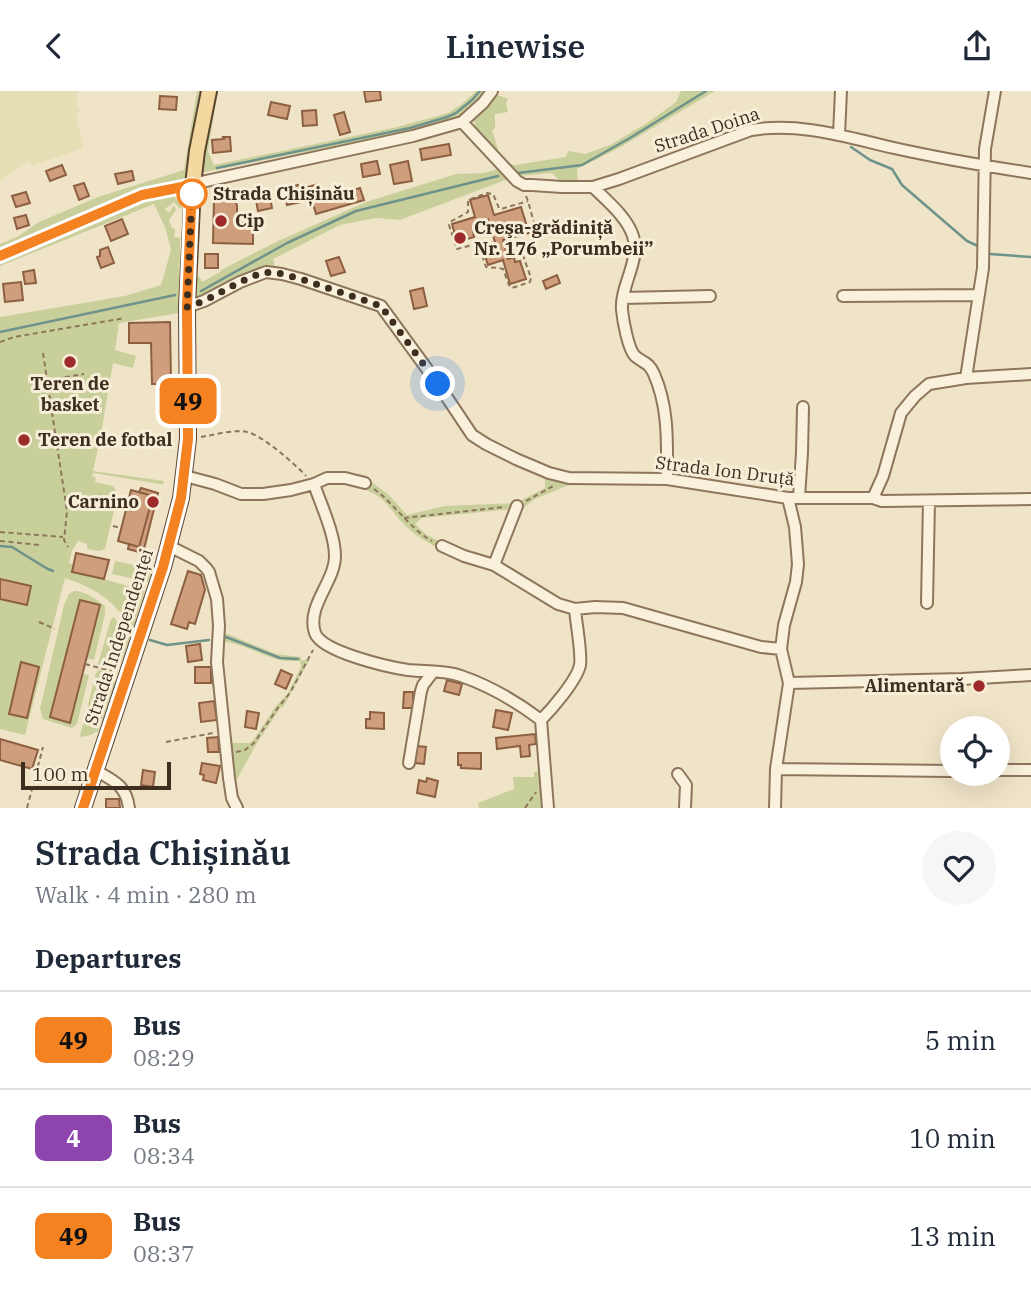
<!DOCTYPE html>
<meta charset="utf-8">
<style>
:root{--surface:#fff;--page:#f6f6f7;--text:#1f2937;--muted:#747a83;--line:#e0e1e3}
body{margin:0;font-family:"IBM Plex Serif",serif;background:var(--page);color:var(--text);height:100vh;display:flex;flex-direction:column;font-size:26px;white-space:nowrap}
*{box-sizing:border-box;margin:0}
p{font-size:23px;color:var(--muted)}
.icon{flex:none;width:38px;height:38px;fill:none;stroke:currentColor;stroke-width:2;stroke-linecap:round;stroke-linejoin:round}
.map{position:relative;height:717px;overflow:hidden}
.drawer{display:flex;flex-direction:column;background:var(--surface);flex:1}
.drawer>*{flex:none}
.badge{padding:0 14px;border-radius:10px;font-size:24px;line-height:46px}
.tools{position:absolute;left:940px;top:625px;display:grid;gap:14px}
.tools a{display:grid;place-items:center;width:70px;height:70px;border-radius:50%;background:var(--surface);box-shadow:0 7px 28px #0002;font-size:35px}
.scale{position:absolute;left:21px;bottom:18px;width:150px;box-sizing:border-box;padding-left:7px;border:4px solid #3d2e20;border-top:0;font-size:19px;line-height:24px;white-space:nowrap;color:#3d2e20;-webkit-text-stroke:5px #f7eed8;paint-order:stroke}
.you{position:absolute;width:35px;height:35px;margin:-18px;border:5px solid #fff;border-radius:50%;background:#1a73e8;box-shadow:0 0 0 10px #1a73e833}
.map>.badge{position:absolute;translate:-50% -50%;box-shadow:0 0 0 4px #fff}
h2{padding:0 35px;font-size:26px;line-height:63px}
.round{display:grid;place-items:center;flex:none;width:74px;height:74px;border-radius:37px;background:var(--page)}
.summary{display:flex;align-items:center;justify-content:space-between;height:119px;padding:0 35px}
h1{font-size:33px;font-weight:600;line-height:52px}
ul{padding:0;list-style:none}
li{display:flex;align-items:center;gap:21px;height:98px;padding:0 35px;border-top:2px solid var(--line)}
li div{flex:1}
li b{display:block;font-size:26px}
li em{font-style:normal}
li .badge{min-width:77px;font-weight:700;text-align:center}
header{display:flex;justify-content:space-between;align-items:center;height:91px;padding:0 35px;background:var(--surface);font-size:32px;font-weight:600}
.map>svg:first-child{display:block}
</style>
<header><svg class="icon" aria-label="back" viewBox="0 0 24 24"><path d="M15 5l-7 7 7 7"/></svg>Linewise<svg class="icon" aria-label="share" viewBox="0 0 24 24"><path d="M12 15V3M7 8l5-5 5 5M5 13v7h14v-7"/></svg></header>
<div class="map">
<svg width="1031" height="717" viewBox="0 0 1031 717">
<rect width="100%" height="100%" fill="#f0e4c8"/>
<!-- farmland -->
<path fill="#e6deb5" d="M0,0h77v14l3,8h-4l7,35 -51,18 -2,-6 -30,21z"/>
<!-- green -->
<path fill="#c9cf9b" d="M197,0h7l-16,87 -56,16 -91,37 -41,19v-6l17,-7 22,-15 59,-25 86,-27z
M213,0h5l-10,60 6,14 183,-38 51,-14 14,-9 14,-13h10l-18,19 -15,9 -37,11 -216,43z
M681,0h34l-96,57 -42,21 1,12 -19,-1 -7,-7 -33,3 -43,-46 -2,-9 1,-6 22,-20 11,4 -2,4 2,9 -13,2v14l-3,2c5,14 7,33 23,35l51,-8 2,-6 17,3 27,-10 38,-23 26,-19z
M499,78l9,10 -108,41 -24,-2 -36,7 -67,34 2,9 19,2v2l-22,-2 -76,30v-22l3,-2 3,6 18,-10 1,-2 55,-28 90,-40 90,-28 27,-1z
M167,105h7l8,11 -2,2 -6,-7 -9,7 4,4 5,-8 2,5 -7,10 3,8 3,1 -1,8 6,1 -1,75 -60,10 -4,27 21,6 -3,12 -20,-5 -12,71 -8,37 71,10 -1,3h-3l-67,-11 -1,3 4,2 -1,4 18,4 5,8 -13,55 -6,2 -12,-2v-5l-9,-3 -6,10 -3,12 5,2 -2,7 32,7 41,12 -11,34 -2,1c-7,-4 -9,-11 -15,-17 -14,-16 -32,-24 -52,-31l-40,157 -25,-6v-412l125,-21 36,-11 10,-35 -6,-23 -11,-23 -154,62v-4l69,-32 83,-32z
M545,386l25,5 -1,3 -34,14 -12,9 -101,10 -7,6 12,11 16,8 -3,6c-12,-6 -22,-12 -32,-21 -19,-17 -19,-30 -45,-39l7,-8 19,14 18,20 38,-9 71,-3 29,-15z
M115,470l38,8 -5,13 -36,-8z
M74,500c12,0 22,8 31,15v8l-11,46 -8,-2 14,-53 -20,-5 -30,117 20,5 13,-48 6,1 -12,49 -5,4 -29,-9 -3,-10 24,-104 5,-11z
M114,526l16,21 -9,24 -5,7 -2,1 -16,-6 13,-45z
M221,543h7l48,20 25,3v4l9,-2 -27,48h-2l-24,36 -21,38 1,14 -8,-52h20l5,-4 22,-33 12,-13 13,-26 -1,-6c-8,0 -16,0 -24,-2 -17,-5 -38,-18 -56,-17z
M99,579l11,2 4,4 1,10 -17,45 -7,4 -9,2 -2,-1 16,-63z
M541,680l2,37h-64l-1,-5 36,-14 -1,-12h21v-5z"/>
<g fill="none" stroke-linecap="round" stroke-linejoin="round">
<!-- stream -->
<path stroke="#6f938a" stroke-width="2.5" d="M851,56l19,13 22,9 10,16 29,25 36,31 13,6
M217,77l193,-40 37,-11 9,-4 16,-13 8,-9
M518,82l64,-8 48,-27 76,-47
M990,163l41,3
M201,200l86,-48 69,-32 142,-35
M0,241l175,-37
M0,455l12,1 34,21 7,3
M226,546l54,21 18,1
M150,549l17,5 42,-5"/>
</g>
<!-- building -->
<path fill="#cf9f7d" stroke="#8d5f41" stroke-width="2" d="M364,0h16l1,9 -15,2z
M160,5l17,1 -1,13 -17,-1z
M271,11l19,4 -3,13 -19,-4z
M316,19l1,15 -14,1 -1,-15z
M344,21l6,20 -10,3 -6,-20z
M223,46h7l1,14 -18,2 -1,-13 12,-1z
M449,53l2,11 -29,5 -2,-11z
M377,70l3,13 -17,3 -2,-13z
M408,70l4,20 -18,3 -4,-19z
M62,74l4,10 -16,6 -4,-10z
M132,80l2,9 -16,4 -3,-10z
M84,92l5,13 -10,4 -5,-14z
M318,93l4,15 38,-11 4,12 -48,14 -8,-27z
M298,94l3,17 -14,3 -3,-17z
M26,101l4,11 -14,4 -4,-11z
M269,101l3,16 -14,3 -3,-16z
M488,104l6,20 27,-8 8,26 -26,7 5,19 6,-2 1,5 5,-1 6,18 -16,5 -7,-24 -15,5 -6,-19 13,-4 -7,-23 -11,3 2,7 -6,2 1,6 -17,5 -5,-18 23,-7 -5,-17z
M214,108h19l4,6v17h5l11,10v12l-40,-1z
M26,124l3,10 -12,4 -3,-11z
M122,128l6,15 -17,7 -6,-15z
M108,156l6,16 -13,5 -4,-11 3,-1v-6z
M205,163h13v14h-13z
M339,166l6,15 -14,4 -5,-15z
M34,179l2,13 -11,1 -2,-12z
M557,184l3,8 -14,6 -3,-8z
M21,191l2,18 -18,2 -2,-18z
M423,197l4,18 -13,3 -4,-18z
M170,231l1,62h-19l-1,-41h-22v-20z
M141,397l17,5 -15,60 -15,-4 1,-5 10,3 14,-51 -14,-4z
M131,399l22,6 -14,51 -21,-6z
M76,462l33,7 -5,19 -32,-7z
M188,480l13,4 4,15 -10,34 -6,-2 -2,7 -16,-5z
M0,488l31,7 -4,19 -27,-6z
M80,509l20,5 -30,118 -20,-6z
M200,553l2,16 -14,2 -2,-16z
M21,571l18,5 -12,51 -18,-4z
M195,576h16v16h-16z
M281,579l11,5 -6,14 -11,-5z
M447,589l15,4 -3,11 -15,-4z
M404,601h9v16h-10z
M214,610l3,19 -16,2 -2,-19z
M496,619l16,3 -4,17 -15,-3z
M247,620l12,2 -3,16 -11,-2z
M370,621l14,1v16l-18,-1v-9h4z
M535,643l1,10 -7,1 1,11 -9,1 -1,-11 -23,3 -1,-11z
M218,646l1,15h-11l-1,-14z
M0,648l38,11 -6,19 -32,-9z
M417,655l9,1 -2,17 -9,-1z
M458,662h23v16l-20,-1v-3h-3z
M202,672l18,3 -4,17 -13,-3 1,-5 -4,-1z
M143,679l12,2 -2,15 -12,-2z
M427,687l11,3 -3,16 -18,-4 2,-13 7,2z
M106,708h13l1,9h-14z"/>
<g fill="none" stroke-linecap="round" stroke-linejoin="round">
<!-- minor casing -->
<g stroke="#8d765c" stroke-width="14">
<path id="minor" d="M462,31l55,59 7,4h8l30,2h31l26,-8 132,-49c49,-8 95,7 143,18 45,10 91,18 137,25
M839,44l2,-44
M593,96c14,14 34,30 40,49 8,24 -13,50 -11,74 1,10 6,39 13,46 8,7 14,6 19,18 15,34 13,69 13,105
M0,165l142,-61 271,-59 49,-14 21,-19 9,-12
M843,205l136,-1
M623,207l87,-2
M187,216l17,-6 36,-19 26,-10 16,2 19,5 80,27 57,78 34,51 14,9 30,15 33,14 20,5 98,1 121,19h85l9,3 149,-2
M966,287l65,-4
M185,385l30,8 26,10h22l28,-4 23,-6 13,-6h18l20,5
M314,393c7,21 21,50 21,72 0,26 -29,50 -20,77 7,19 73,34 93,37 17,2 36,0 53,6 29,10 56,26 80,44
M799,406l3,-44 1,-46
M873,407l10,-22 18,-63 14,-17 14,-12 37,-6 17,-110 2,-119 10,-58
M169,455l30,15 7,7 3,4 8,27 2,27 -2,36 12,116 3,20 5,10
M442,455l22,10 30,9 64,39 17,5 20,-2 28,1 138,39 20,2
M494,474l23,-59
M927,512l2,-102
M789,592l173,-4 69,-4
M541,629c11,-11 36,-40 39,-55 2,-12 -4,-42 -5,-56
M541,629l7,88
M409,672l12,-72 2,-6 10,-13
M776,678l176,2
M95,679c19,11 31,15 34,38
M998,679h33
M678,683l8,11 -1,23
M775,717l1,-39 13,-86 -8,-34 3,-24 12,-43 2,-18 -3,-37 -7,-29"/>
</g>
<!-- major casing -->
<g stroke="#5b4430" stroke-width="18">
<path id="major" d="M83,717l80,-241 18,-69 7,-59 -1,-132 6,-122 4,-34 12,-60"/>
</g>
<!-- path -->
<path stroke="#8d765c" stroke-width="2" stroke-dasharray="5 3.5" stroke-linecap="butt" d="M526,105l2,5 9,33 -15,11 -1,5 10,28 -1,4 -18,6 -3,-3 -6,-16 -4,-1 -13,-1 -7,-21 -3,-2 -19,5 -8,-24 1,-3 18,-10v-12l19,-7 6,1 6,14 2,1 27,-8
M0,251l14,-5 111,-19
M43,262l24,158 -3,29 4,7
M48,289l36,-6
M201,346c12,-2 34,-8 46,-5 15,3 48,32 59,44
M374,398c21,15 35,39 58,52
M526,410l29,-16
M118,414l9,2
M404,427l100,-11
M113,435l8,2
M0,441l63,5
M0,450l40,4
M39,531l16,7
M85,573l30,8
M166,651l47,-9
M236,661l9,-2 9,-7 23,-34 13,-16 23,-43
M27,717l16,-61
M525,717l11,-16"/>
<!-- minor -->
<use href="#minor" stroke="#faf1dc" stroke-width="10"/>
<!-- major -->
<use href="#major" stroke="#f3d9a0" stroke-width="14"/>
</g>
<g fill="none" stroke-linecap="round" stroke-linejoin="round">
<!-- line casing -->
<g stroke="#fff" stroke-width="16">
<path id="line" d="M0,165l142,-61 50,-10 -5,122 1,132 -7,59 -18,69 -80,241"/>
</g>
<!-- line -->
<use href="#line" stroke="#f58220" stroke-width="10"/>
<!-- walk -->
<path stroke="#3d2e20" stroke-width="7" stroke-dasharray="0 12.6" d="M192,103l-5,113 17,-6 36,-19 21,-9 13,-1 27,7 80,27 57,78"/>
</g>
<!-- markers -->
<circle fill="#fff" stroke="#f58220" stroke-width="3.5" cx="192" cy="103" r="14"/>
<g fill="#9e2a2b" stroke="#f7eed8" stroke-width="2.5">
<circle cx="221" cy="130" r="7"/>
<circle cx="460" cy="147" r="7"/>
<circle cx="70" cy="271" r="7"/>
<circle cx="24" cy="349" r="7"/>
<circle cx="153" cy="411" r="7"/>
<circle cx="979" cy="595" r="7"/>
</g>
<g text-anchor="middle" stroke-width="6" stroke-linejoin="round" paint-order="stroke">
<!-- street labels -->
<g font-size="18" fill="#3d2e20" stroke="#f7eed8">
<text transform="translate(707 39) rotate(-18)" y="6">Strada Doina</text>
<text transform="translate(725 380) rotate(7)" y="6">Strada Ion Druță</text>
<text transform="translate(119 546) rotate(-72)" y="6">Strada Independenței</text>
</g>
<!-- stop labels -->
<g font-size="18" font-weight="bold" fill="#3d2e20" stroke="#f7eed8" text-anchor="start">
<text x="213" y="109">Strada Chișinău</text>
</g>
<!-- poi labels -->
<g font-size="18" font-weight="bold" fill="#3d2e20" stroke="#f7eed8" text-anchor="start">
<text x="235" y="136">Cip</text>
<text x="474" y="143">Creşa-grădiniţă<tspan x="474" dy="21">Nr. 176 „Porumbeii”</tspan></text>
<text x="70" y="299" text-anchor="middle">Teren de<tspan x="70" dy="21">basket</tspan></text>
<text x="38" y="355">Teren de fotbal</text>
<text x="139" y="417" text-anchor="end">Carnino</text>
<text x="965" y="601" text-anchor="end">Alimentară</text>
</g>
</g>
</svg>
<div class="tools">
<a><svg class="icon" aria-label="locate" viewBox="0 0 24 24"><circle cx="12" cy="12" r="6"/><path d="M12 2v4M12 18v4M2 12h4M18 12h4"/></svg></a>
</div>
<div class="scale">100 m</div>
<div class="you" style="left:438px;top:293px"></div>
<b class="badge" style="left:188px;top:310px;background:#f58220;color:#111">49</b>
</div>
<section class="drawer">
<div class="summary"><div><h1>Strada Chișinău</h1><p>Walk · 4 min · 280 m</p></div><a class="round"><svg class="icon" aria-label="heart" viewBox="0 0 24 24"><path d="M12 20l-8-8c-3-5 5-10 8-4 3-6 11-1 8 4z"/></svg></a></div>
<h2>Departures</h2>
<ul>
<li><span class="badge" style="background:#f58220;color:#111">49</span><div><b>Bus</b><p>08:29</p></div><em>5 min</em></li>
<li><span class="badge" style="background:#8e44ad;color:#fff">4</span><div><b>Bus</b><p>08:34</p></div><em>10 min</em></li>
<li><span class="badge" style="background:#f58220;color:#111">49</span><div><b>Bus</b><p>08:37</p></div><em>13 min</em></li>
</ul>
</section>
